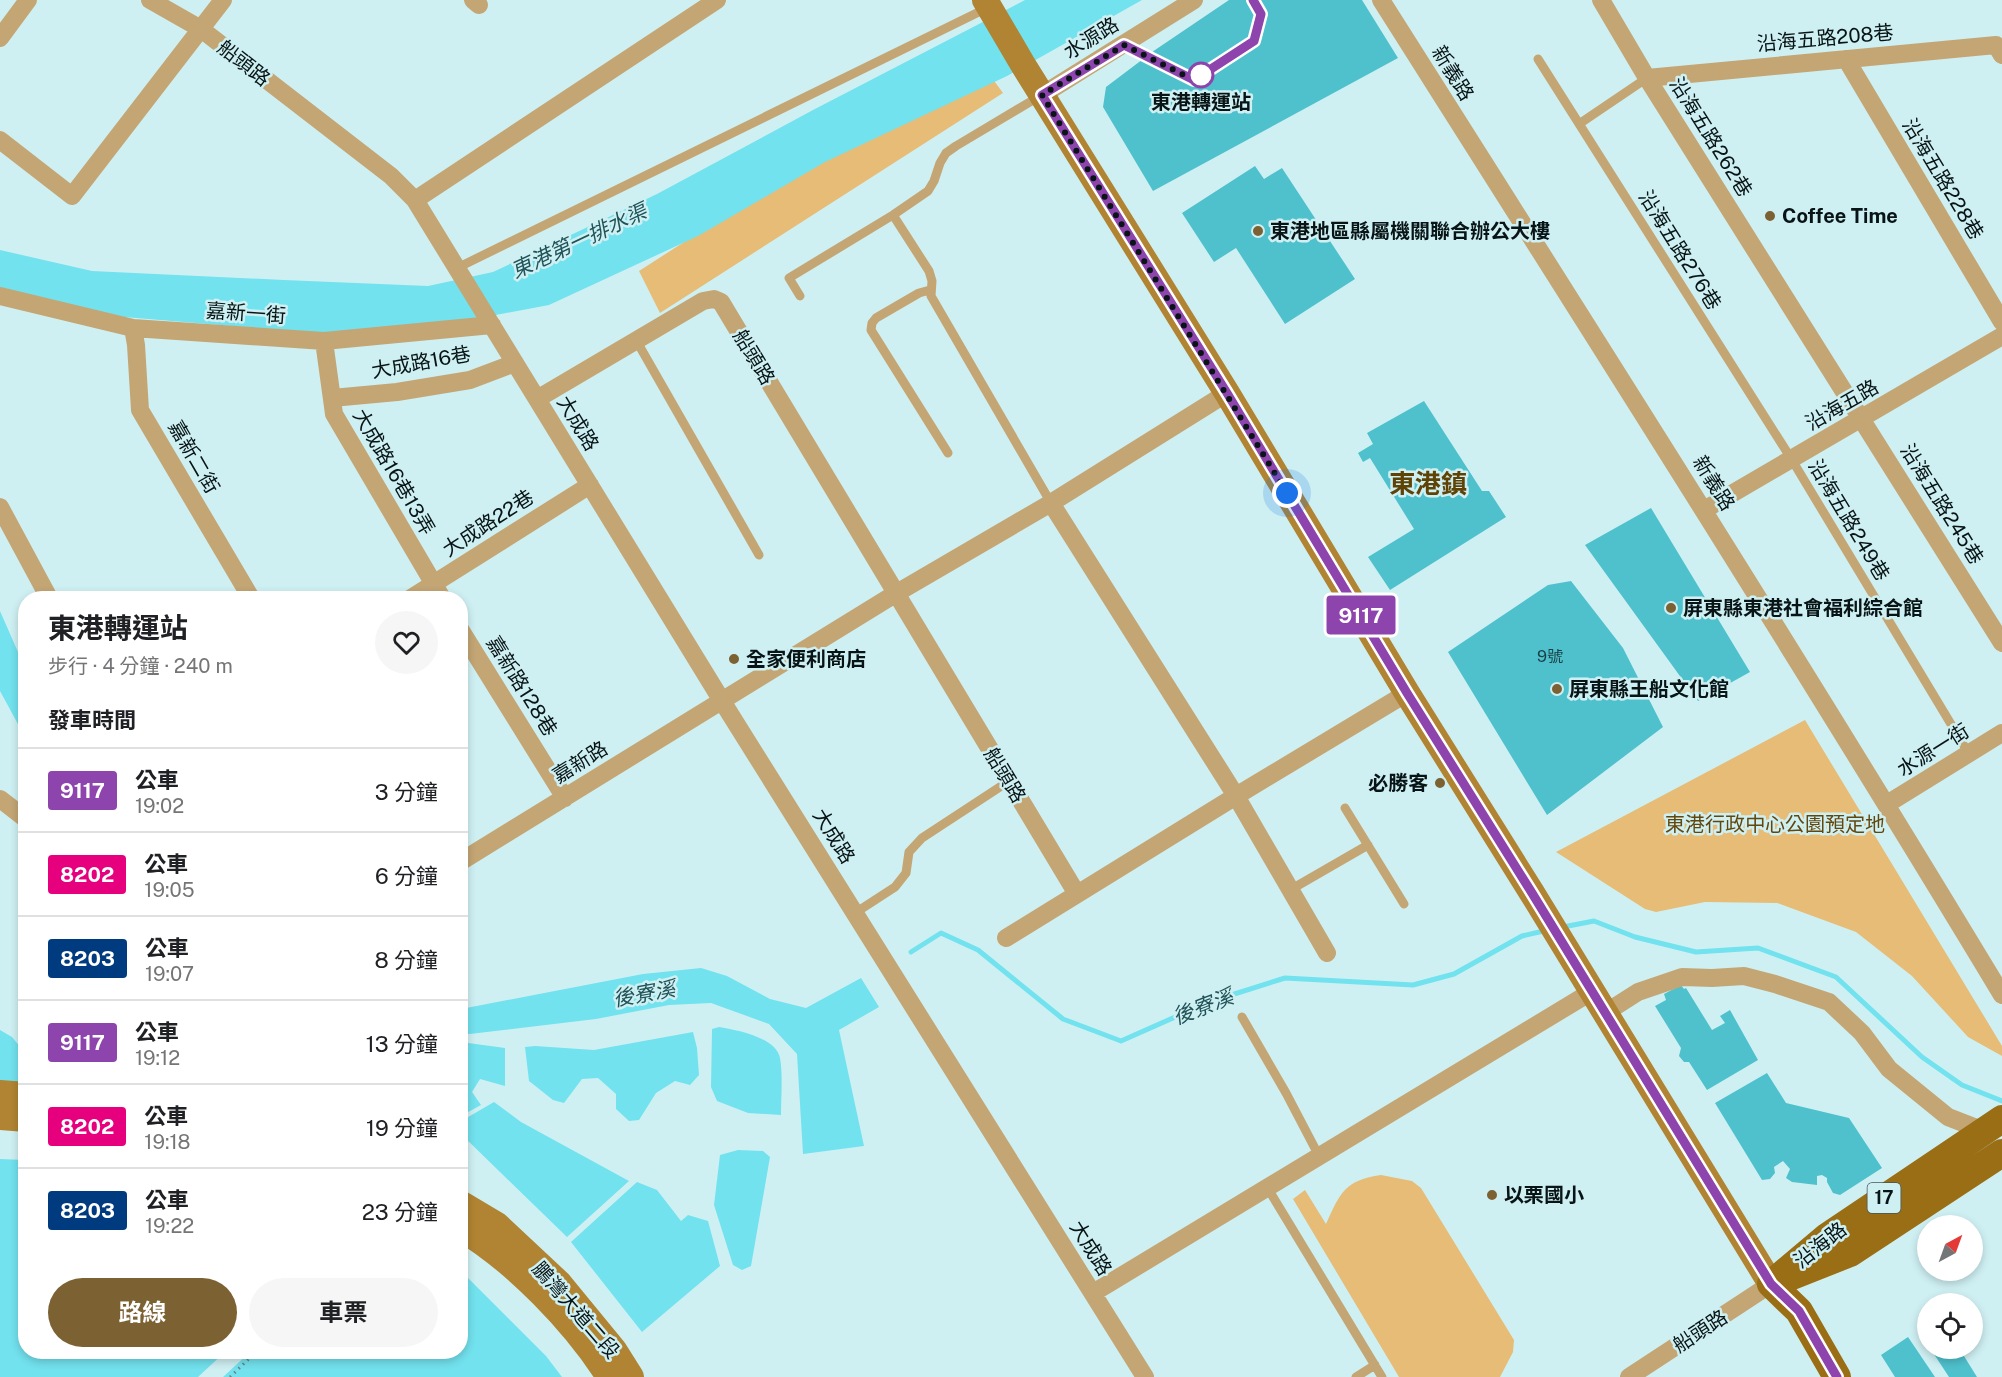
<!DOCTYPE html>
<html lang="zh-TW">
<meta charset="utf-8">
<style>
:root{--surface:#fff;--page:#f6f6f6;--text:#202124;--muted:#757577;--line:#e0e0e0;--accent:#7c6133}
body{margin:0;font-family:"Public Sans","Noto Sans TC",sans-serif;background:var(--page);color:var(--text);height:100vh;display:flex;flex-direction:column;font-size:22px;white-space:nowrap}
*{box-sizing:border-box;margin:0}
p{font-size:20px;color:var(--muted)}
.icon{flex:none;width:33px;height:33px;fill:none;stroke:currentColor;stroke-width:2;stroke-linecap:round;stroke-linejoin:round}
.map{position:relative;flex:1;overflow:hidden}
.side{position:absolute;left:18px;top:591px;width:450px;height:768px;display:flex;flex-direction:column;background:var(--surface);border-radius:24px;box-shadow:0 3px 9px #0003}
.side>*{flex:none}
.badge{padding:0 12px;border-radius:4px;font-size:21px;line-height:39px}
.needle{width:39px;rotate:41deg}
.buttons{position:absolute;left:1917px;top:1215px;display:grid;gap:12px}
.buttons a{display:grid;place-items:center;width:66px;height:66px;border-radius:50%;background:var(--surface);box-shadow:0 3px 9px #0003;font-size:30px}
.you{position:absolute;width:30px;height:30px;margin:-15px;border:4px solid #fff;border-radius:50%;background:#1a73e8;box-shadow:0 0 0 9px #1a73e833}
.map>.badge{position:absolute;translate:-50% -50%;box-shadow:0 0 0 3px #fff}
h2{padding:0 30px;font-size:22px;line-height:54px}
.round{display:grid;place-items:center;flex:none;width:63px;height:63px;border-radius:32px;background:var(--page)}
.overview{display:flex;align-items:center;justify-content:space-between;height:102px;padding:0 30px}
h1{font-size:28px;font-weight:700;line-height:45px}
.cta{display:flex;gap:12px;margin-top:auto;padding:12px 30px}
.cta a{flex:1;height:69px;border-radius:36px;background:var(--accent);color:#fff;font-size:24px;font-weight:700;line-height:69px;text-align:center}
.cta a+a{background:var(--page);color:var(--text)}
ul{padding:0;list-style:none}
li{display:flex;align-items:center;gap:18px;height:84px;padding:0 30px;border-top:2px solid var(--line)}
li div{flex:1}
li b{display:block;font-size:22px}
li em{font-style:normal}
li .badge{min-width:66px;font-weight:700;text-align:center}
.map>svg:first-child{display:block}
</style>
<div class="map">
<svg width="2002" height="1377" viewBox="0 0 2002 1377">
<rect width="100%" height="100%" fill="#cff0f3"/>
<!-- green -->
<path fill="#e6bc77" d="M992,78l11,15 -343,220 -21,-42 67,-43 132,-81z
M1805,720l197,326v10l-34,-19 -56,-61 -56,-44 -79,-29 -72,-1 -49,10 -11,-3 -89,-57z
M1381,1175l31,6 9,7 93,152 -1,12 -13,25h-101l-106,-178 12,-9 21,34c14,-31 19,-44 55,-49z"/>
<!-- water -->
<path fill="#72e2ee" d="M1025,0h117l-135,76 -182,86 -127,74 -149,69 -90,17 -142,11 -241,-20 -76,-21v-42l92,21 192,9 144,6 65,-14 164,-78 156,-84z
M0,611l25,57v69l-25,-46z
M701,968l26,8 43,23 36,9 55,-30 18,29 -40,23 25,116 -61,8 -6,-100 -28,-30 -58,-21 -42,2 -73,14 -126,15 -9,-1v-24l182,-35z
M719,1027c17,3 57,10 61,31 3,17 1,39 1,57l-33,-2 -31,-12 -6,-14 1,-58z
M0,1030l12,7 13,16 1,42 -26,-1z
M693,1032l4,16 2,27 -9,10 -15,-4 -19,12 -17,27 -10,1 -13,-12v-15l-18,-16 -16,1 -18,24 -11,-3 -24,-19 -4,-34 10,-1 59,4z
M461,1042l44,6v38l-25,-7 -8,13 9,13 -20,11z
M494,1102l27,20 108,59 -62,56 -105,-102 1,-15z
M738,1150l25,1 7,6 -19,109 -9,4 -9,-5 -19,-60 6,-50z
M0,1159l25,1 1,192h199l-27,25h-198z
M637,1182l20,8 24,31 7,-6 20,6 12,45 -78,66 -71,-90z
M461,1271l85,85 16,21h-339l27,-25h210z"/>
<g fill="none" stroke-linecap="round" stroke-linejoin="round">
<!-- stream -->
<path stroke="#72e2ee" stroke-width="5" d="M1563,927l31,-6 41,16 61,15 62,-4 78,29 86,80 40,28 40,16
M911,952l30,-19 37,17 85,69 58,22 88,-39 76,-24 128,7 41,-11 68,-38 26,-6"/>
</g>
<!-- building -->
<path fill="#4ec1cd" d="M1229,0h133l36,58 -245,133 -50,-84 3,-20 49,-37z
M1255,166l9,13 18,-11 73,111 -70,45 -49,-76 -22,14 -32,-49z
M1424,401l58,90h7l17,26 -116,73 -22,-33 46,-28 -44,-71 -7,4 -5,-9 15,-9 -6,-11z
M1651,508l99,164 -52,29 -113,-156z
M1571,581l52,67 40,79 -116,88 -99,-163 100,-67z
M1681,985l3,4 2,-1 26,42 13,-7 -5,-7 10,-6 28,50 -51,30 -18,-28h-5l-5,-6 2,-8 -26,-42 11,-6 -2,-6z
M1767,1073l19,30 63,15 33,50 -42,27 -7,-2 -6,-11v-4l-5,-3 -5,1v9l-25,-3 -6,-4 4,-9 -7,-8 -9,6 1,6 -5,6 -8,1 -47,-77z
M1928,1325v20l-10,-14z
M1908,1337l27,40h-40l-14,-22z
M1930,1348h29l18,29h-28z"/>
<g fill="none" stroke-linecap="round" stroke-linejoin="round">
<!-- path -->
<path stroke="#6b8284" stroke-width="3" stroke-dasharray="1.5 4.5" stroke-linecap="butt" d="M230,1377l26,-25"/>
<!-- lane -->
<path stroke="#c4a675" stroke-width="9" d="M1124,45l70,35 60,-39 7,-27 -8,-14
M1538,59l254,401 177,294
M1579,124l68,-46
M893,215l36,56 3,10 -1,15 120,207
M457,268l530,-260
M930,290l-11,3 -43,25 -4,5 -1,7 77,123
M800,296l-11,-18 104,-63 35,-24 6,-10 6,-18 6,-10 10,-7 84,-50
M636,340l123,215
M1345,808l59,96
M1290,890l78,-45
M855,913l40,-26 11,-14 3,-21 13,-14 87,-57
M1242,1017l44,76 33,63
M1267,1187l115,190
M1356,1377l19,-12"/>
<!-- street -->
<path stroke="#c4a675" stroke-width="18" d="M150,0l51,29 190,147 24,24 307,501 423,676
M473,0l6,5
M1381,0c209,330 419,660 621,995
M1601,0l46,78 355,565
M0,38l28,-38
M1846,59l156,263
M1647,78l349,-33 6,10
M1042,95l152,-95
M0,140l72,56 151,-196
M415,200l302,-200
M0,296l133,32 191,13 168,-16
M133,328l3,17 4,65 111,188
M324,341l10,73 108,184
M332,398l65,-6 73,-12 45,-17
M537,399l166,-98 11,-2 7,3 356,592
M1051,503l185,293 91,157
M0,507l49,91
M1704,510l298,-174
M411,598l179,-113
M460,629l105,169
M0,799l26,20
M1887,804l115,-71
M460,862l435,-268 156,-91 176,-110
M1006,938l230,-142 171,-103
M1605,1013l33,-21 44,-15 30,1 32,-2 31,8 54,18 33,31 27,36 59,48 36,14
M1093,1293l498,-301
M1629,1377l142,-93"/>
<!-- secondary -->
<path stroke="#b08432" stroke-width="26" d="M985,0l37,63 205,330 180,300 125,200 239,391
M0,1093l26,2
M0,1117l26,2
M460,1203l37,22 62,58 55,67 17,27
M460,1228c55,33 115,95 149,149"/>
<!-- primary -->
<path stroke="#9a6e15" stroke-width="28" d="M1792,1276l58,-23 152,-100
M1771,1284l57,-48 174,-117
M1771,1284l28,27 38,66"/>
</g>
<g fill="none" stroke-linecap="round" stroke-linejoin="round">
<!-- line casing -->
<g stroke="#fff" stroke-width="14">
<path id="line" d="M1253,0l8,14 -7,27 -60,39 -70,-35 -82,50 185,298 180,300 125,200 239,391 28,27 38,66"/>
</g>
<!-- line -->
<use href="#line" stroke="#8e44ad" stroke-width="9"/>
<!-- walk -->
<path stroke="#081415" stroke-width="6" stroke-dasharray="0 10.8" d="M1201,75l-7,5 -70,-35 -82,50 245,398"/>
</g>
<!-- markers -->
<circle fill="#fff" stroke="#8e44ad" stroke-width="3" cx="1201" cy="75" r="12"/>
<g fill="#7c6133" stroke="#cff0f3" stroke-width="2">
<circle cx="1770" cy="216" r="6"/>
<circle cx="1258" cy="231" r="6"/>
<circle cx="1671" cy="608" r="6"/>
<circle cx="734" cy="659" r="6"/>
<circle cx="1557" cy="689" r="6"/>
<circle cx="1440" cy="783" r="6"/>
<circle cx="1492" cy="1195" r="6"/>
</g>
<g text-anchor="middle" stroke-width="5" stroke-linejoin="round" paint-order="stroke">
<!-- number labels -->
<g font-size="16" fill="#1a3f43">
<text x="1550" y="662">9號</text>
</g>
<!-- shield labels -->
<rect fill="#cff0f3" stroke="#445658" stroke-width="1.5" x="1867.5" y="1183" width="33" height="30" rx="4.5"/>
<g font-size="18" font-weight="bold" fill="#081415">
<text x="1884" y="1204">17</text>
</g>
<!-- street labels -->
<g font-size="20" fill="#081415" stroke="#cff0f3">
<text transform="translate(1091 38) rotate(-32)" y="7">水源路</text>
<text transform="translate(1825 38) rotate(-5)" y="7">沿海五路208巷</text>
<text transform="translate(244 63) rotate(38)" y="7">船頭路</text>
<text transform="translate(1453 73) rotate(58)" y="7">新義路</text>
<text transform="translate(1711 137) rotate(58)" y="7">沿海五路262巷</text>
<text transform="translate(1943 179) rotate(59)" y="7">沿海五路228巷</text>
<text transform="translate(1680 250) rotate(58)" y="7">沿海五路276巷</text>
<text transform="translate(246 313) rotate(4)" y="7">嘉新一街</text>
<text transform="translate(754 357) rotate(59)" y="7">船頭路</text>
<text transform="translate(421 362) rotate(-10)" y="7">大成路16巷</text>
<text transform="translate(1842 405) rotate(-30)" y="7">沿海五路</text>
<text transform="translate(578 423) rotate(59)" y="7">大成路</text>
<text transform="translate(194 457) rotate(60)" y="7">嘉新二街</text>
<text transform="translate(394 472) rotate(60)" y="7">大成路16巷13弄</text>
<text transform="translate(1714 483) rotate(58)" y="7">新義路</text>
<text transform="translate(1942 504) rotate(58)" y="7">沿海五路245巷</text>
<text transform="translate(1849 520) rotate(59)" y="7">沿海五路249巷</text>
<text transform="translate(488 523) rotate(-33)" y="7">大成路22巷</text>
<text transform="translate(522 686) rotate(58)" y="7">嘉新路128巷</text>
<text transform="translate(1933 750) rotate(-32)" y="7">水源一街</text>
<text transform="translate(580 762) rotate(-32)" y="7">嘉新路</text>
<text transform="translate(1005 775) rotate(59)" y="7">船頭路</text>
<text transform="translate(834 836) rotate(58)" y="7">大成路</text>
<text transform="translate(1820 1245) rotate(-38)" y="7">沿海路</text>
<text transform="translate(1091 1248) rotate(58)" y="7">大成路</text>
<text transform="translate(576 1310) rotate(49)" y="7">鵬灣大道二段</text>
<text transform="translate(1700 1331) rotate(-33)" y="7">船頭路</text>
</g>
<!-- stop labels -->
<g font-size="20" font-weight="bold" fill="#081415" stroke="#cff0f3">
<text x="1201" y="109">東港轉運站</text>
</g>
<!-- poi labels -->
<g font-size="20" font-weight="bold" fill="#081415" stroke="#cff0f3" text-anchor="start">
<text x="1782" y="223">Coffee Time</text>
<text x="1270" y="238">東港地區縣屬機關聯合辦公大樓</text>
<text x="1683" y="615">屏東縣東港社會福利綜合館</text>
<text x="746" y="666">全家便利商店</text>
<text x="1569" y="696">屏東縣王船文化館</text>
<text x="1428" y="790" text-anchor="end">必勝客</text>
<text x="1504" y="1202">以栗國小</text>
</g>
<!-- park labels -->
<g font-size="20" fill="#63460c" stroke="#cff0f3">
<text x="1775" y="831">東港行政中心公園預定地</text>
</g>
<!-- water labels -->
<g font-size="21" font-style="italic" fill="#205257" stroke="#cff0f3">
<text transform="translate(579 241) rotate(-25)" y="7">東港第一排水渠</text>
<text transform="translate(644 994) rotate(-10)" y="7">後寮溪</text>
<text transform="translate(1203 1007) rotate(-21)" y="7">後寮溪</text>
</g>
<!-- district labels -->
<g font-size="26" font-weight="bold" fill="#5f4306" stroke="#cff0f3">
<text x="1428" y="493">東港鎮</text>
</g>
</g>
</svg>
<div class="buttons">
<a><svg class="needle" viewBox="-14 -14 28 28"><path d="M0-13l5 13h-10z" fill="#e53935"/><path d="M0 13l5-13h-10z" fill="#757577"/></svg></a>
<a><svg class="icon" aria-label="locate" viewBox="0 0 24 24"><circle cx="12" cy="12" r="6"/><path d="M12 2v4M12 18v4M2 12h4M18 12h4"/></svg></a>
</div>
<div class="you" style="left:1287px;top:493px"></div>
<b class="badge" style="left:1361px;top:615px;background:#8e44ad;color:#fff">9117</b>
<section class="side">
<div class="overview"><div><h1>東港轉運站</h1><p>步行 · 4 分鐘 · 240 m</p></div><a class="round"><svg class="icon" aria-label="heart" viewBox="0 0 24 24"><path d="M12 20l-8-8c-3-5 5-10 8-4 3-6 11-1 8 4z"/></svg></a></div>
<h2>發車時間</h2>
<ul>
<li><span class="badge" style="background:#8e44ad;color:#fff">9117</span><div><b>公車</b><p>19:02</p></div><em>3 分鐘</em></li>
<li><span class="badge" style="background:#e6007e;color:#fff">8202</span><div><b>公車</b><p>19:05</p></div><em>6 分鐘</em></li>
<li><span class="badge" style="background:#003b80;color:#fff">8203</span><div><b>公車</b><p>19:07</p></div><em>8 分鐘</em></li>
<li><span class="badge" style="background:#8e44ad;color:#fff">9117</span><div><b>公車</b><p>19:12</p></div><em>13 分鐘</em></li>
<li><span class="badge" style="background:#e6007e;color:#fff">8202</span><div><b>公車</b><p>19:18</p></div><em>19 分鐘</em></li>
<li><span class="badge" style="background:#003b80;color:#fff">8203</span><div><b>公車</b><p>19:22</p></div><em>23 分鐘</em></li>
</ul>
<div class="cta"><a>路線</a><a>車票</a></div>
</section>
</div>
